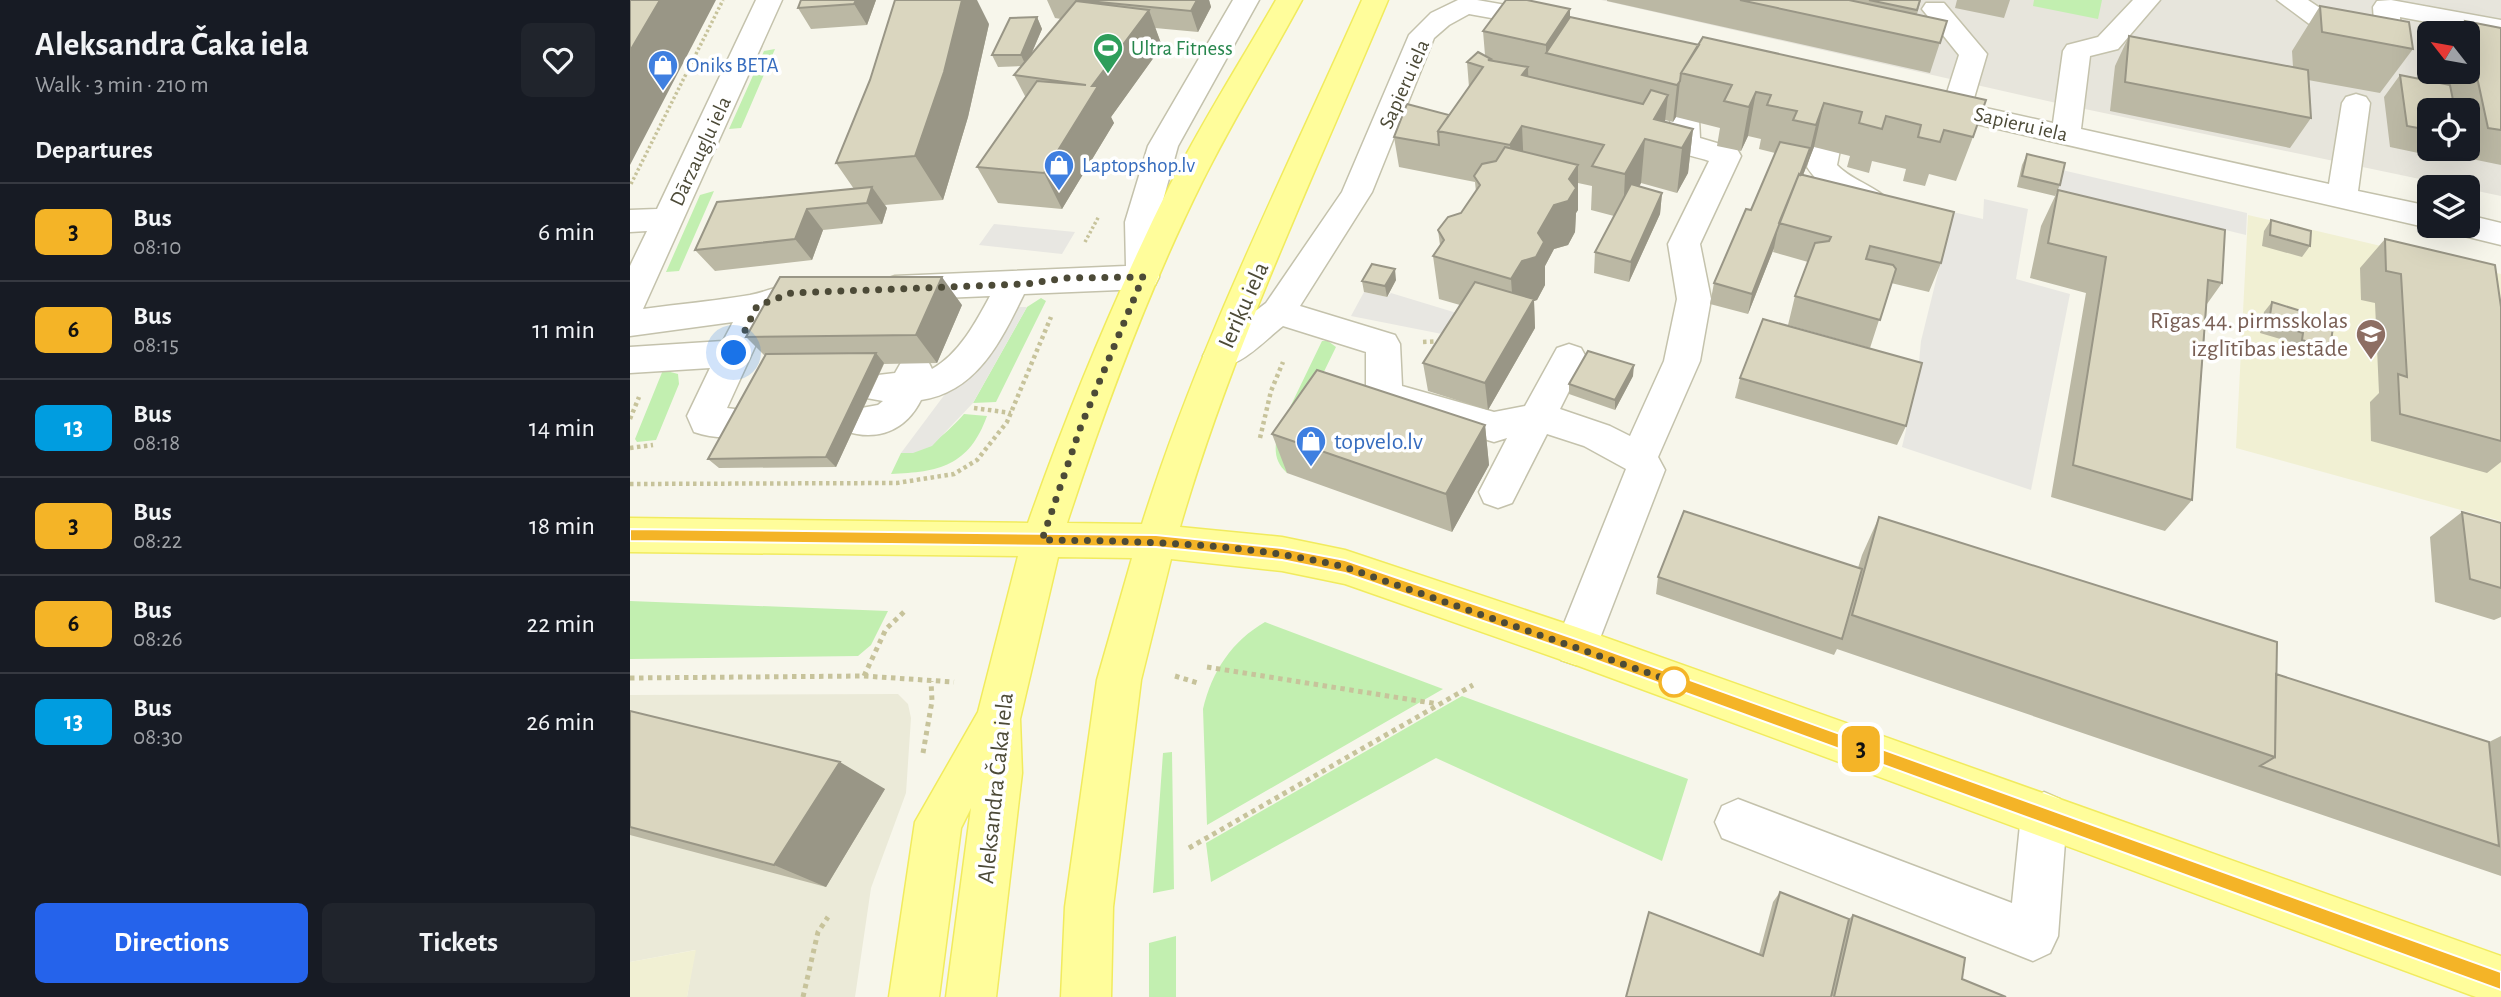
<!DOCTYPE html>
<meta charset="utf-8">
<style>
:root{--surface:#171b24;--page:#20242c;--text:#f1f3f6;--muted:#9ea1a6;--line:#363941;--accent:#2563eb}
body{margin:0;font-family:"Alegreya Sans",sans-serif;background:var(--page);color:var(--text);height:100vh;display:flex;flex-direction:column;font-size:26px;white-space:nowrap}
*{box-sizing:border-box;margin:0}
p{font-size:23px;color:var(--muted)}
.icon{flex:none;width:38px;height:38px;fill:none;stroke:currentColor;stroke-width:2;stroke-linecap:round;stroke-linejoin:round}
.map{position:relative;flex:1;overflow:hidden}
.side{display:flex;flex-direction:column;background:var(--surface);width:630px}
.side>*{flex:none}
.badge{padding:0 14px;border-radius:10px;font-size:24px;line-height:46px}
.needle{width:46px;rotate:301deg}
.tools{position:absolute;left:1787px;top:21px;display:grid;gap:14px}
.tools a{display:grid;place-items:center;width:63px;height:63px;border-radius:10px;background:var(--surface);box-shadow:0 7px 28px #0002;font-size:35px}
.you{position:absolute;width:35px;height:35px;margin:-18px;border:5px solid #fff;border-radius:50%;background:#1a73e8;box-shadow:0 0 0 10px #1a73e833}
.map>.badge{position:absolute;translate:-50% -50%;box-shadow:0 0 0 4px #fff}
h2{padding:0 35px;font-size:26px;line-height:63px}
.round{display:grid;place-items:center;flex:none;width:74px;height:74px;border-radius:10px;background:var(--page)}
.summary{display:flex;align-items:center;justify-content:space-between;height:119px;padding:0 35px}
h1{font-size:33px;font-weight:700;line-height:52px}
.button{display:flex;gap:14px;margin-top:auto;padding:14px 35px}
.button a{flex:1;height:80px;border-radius:10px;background:var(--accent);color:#fff;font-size:28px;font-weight:700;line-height:80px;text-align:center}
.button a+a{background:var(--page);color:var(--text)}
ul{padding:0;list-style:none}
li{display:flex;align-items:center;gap:21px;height:98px;padding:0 35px;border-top:2px solid var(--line)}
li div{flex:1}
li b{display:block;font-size:26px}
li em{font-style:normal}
li .badge{min-width:77px;font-weight:700;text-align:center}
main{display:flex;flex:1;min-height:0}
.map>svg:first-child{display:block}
</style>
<main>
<section class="side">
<div class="summary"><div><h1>Aleksandra Čaka iela</h1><p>Walk · 3 min · 210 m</p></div><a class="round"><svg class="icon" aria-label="heart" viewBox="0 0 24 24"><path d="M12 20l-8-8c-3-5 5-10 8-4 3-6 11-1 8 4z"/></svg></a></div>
<h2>Departures</h2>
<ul>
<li><span class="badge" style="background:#f4b427;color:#111">3</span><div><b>Bus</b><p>08:10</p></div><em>6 min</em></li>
<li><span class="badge" style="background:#f4b427;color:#111">6</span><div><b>Bus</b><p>08:15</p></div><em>11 min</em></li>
<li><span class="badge" style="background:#009de0;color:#fff">13</span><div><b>Bus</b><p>08:18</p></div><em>14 min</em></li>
<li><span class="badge" style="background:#f4b427;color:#111">3</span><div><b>Bus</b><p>08:22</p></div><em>18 min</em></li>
<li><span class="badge" style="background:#f4b427;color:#111">6</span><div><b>Bus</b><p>08:26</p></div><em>22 min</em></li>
<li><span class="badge" style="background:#009de0;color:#fff">13</span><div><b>Bus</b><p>08:30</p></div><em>26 min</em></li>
</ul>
<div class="button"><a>Directions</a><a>Tickets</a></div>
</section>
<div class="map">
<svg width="1871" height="997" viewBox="0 0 1871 997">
<rect width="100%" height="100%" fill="#f7f6eb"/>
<!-- residential -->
<path fill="#ebead8" d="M268,694l10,10 3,14 -5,75 -35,95 -16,109h-168l8,-47 -65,12v-267z"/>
<!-- industrial -->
<path fill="#e7e5dc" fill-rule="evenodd" d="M971,0h900v196l-440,-92zM1799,33h39v39h-39zM1799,110h39v39h-39z"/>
<!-- education -->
<path fill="#f1f0d3" d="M1618,215l253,59v247l-265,-73z
M66,950l-9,47h-57v-35z"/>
<!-- green -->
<path fill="#c2efb0" d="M1404,0h68l-4,19 -65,-13z
M145,49l-34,79 -12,1 35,-78z
M84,191l-35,80 -13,1 34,-77z
M411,298l5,3 -50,101 -23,1 54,-96z
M692,341h6l8,6 -21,43 -28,83c-13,-12 -13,-24 -9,-41z
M33,370l15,4 1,10 -23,56 -19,2 -2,-3z
M334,414l23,2c-18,50 -48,56 -96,58l10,-21c24,1 48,-22 63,-39z
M0,601l258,10 -17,34 -13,11 -228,3z
M635,622l178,67 -236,136 -4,-116c9,-38 29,-68 62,-87z
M832,696l226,83 -26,82 -226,-103 -225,124 -5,-39z
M542,752l2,137 -21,4 10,-140z
M546,936v61h-27v-54z"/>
<!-- parking -->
<path fill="#e8e7e2" d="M1432,170l185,43 -1,22 -152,-37 -2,7 -37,-9z
M1354,199l44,10 -12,70 54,15 -39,196 -129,-43 15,-64 4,-42 32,-129 30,7z
M364,224l81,8 -13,22 -83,-9z
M734,292l23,5 4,-4 69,21 -13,21 -96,-19z
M380,307h17l-54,96 -41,43 -19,7h-12z"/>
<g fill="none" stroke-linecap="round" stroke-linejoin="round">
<!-- minor casing -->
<g stroke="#c4c2ac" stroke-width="3">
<path id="minor" d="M126,0h26l-139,309c36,-5 72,-8 107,-14 29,-6 49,-20 79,-11l5,8 -5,8 -35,5 -24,9 -43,94 30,4 5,10 -5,10c-20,7 -43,7 -63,0l-7,-16 23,-48 -80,5v-26l93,-6 10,-19 -103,14v-70l17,-35 -17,1v-22l27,-1z
M603,0h26l-81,146 -21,76 2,55 -4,8 -12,4 -119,5c-23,47 -47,98 -103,106 -15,30 -43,42 -76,31l-5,-10 5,-10 33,-6 5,-4 -22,-4 -5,-10 5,-10 34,-4 8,-14 12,-4 12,4 5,10c27,-15 44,-47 58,-73l-95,4 -12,-4 -5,-8 5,-8 12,-4 231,-10 -1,-44 23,-76z
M828,0h19l75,13 9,2 4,6 -4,6 -9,2 -83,-15 -20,11 -15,13 -62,154 -72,114 95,29 5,9 2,42 92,26 31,-6 32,-58 12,-4 12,4 5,9 -26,52 50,17 20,10 34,-75 13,-62 -9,-55 41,-83c-23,-8 -38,-5 -39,-32 0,-7 0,-10 4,-16l10,-3 10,3 5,6 1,19 37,11 4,7 -41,88 11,55 -11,62 -42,96 7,13 -68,176 -6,14 -15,5 -15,-5 -6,-14 71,-177 -42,-23 -37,-12 -35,69 -14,5 -14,-5 -5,-11 28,-54 -13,4 -123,-37 -5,-10v-43l-83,-26c-21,16 -47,48 -75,39l-5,-9 5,-9 58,-44 76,-111 67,-157 22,-22z
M1503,0h27l-42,49 -28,7 -9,73 248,55 13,-81 4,-6 10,-3 10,3 4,6 -12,88 71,15v20h7l-7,2 -501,-115 -10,-3 -4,-6 4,-6 10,-3 17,4 14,-44 -37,-46 4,-6h18l43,51 -15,51 81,18 10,-72 4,-6 31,-8z
M1647,0h31l21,14 45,8 -1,-15 4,-6 14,-1 110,20v16l-101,-19 1,16 -3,6 -10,2 -76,-15z
M1195,140l11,3 4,7 -3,15c16,17 44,22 56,41l-5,7c-29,9 -66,-23 -81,-46l7,-24z
M1838,215l33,8v22l-45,-11 -5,-8h17z
M1414,792l16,7 7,16 -9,121 -8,17 -17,8 -311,-123 -7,-16 7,-16 16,-7 274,104 9,-88 7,-16z"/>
</g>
<!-- major casing -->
<g stroke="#f1eb5e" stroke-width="3">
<path id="major" d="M646,0h26c-33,61 -69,120 -100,182 -54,109 -97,225 -135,341l75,1c57,-181 143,-351 220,-524h26c-73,174 -155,345 -208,527l102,10 63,13 231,77 925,329v41h-25l-900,-332 -231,-81 -63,-13 -111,-12 -30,121 -28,227 -2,90h-50l4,-90 32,-227 35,-122 -74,-1 -38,162 2,54 -26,224h-50l25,-189 -10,20 -22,169h-50l26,-175 63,-110 40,-156 -388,-4v-34l398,5c41,-116 88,-229 142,-338 32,-63 71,-124 106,-185z"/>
</g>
<!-- path-far2 -->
<path stroke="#c7c39b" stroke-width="3.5" stroke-dasharray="2.5 2.5" stroke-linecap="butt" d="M1,184l92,-184
M455,242l14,-26"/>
<!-- path-far1 -->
<path stroke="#c7c39b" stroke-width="4.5" stroke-dasharray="3.5 3.5" stroke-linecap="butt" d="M793,342l19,-1
M344,408l37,5
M0,419l9,-22
M630,438l11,-47 12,-29
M0,448l23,-3
M0,484l267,-1 57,-9 23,-14 30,-38 44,-105"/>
<!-- path -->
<path stroke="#c7c39b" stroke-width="5" stroke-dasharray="4.5 4.5" stroke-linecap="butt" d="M577,667l231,37
M234,676l22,-47 20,-19
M545,676l23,7
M0,678l234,-2 90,6
M293,753l9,-52 -1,-20
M559,848l284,-163
M173,997l15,-65 10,-15"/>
<!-- minor -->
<use href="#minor" fill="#fff" fill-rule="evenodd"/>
<!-- major -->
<use href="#major" fill="#fffd9b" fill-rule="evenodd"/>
</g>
<!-- wall -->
<path fill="#bbb8a4" d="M171,0h75l-9,25 -56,4 -13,-21z
M417,0h162l2,7 -13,25 -43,-4 7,18 -51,71 3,6 -52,86 -64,-6 -21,-36 49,-69 -12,-23 8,-9 -24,1 -6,-12 45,-38 5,12 -11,26 30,-36 -6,-1z
M977,0h314l-4,14 30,7 -17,52 -323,-72z
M1327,0h53l-6,18 -49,-10z
M1690,6l93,43 -33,44 -72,-13 3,38 -21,30 -180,-37 5,-45 14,-30 164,31 -1,-16z
M940,17l403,120 -17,44 -27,-7 -4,12 -22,-5 3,-12 -34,-8 -3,12 -22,-6 3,-11 -36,-9 -11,28 138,88 -12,29 -38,-9 -21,65 -82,-23 7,-29 13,-34 -35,-10 1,-4 -26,66 -38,-10 4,-21 37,-73 24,-57 -16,-4 2,-10 -13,-3 -7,15 -24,-5 3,-18 -44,-11 -3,5 -8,-2v2l28,7 -5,44 -11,20 -36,-10 -2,4 23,6 -2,21 -31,68 -35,-9 1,-21 19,-36 -23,-6 1,-24 -14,-3v27l-2,3 -1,19 -7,13 -14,4 -9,17v19l-8,15 -3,1 1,27 -47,82 -60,-19 -5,-28 37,-58 -21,-6 -6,-43 7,-11 -2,-15 23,-17 15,-21 -1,-10 -76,-15 -5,-30 55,-22 20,-28 -2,-25 18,-7 -2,-24z
M1835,21l36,7v137l-39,-8 -1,-8h7v-39h-39v39h20l-7,9 -52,-11 -6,-50 16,-22 49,10 -3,-13h22v-39h-12z
M359,24l-21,93 -25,83 -58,5 2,3 -5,16 -59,6 -11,30 -97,11 -20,-21 159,-61 -18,-26z
M1397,154l33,31 -5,11 -38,-9 5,-22z
M1428,190l164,93 -15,21 -15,196 -27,31 -114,-34 35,-204 -56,-15 11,-52z
M1641,220l39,26 -8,11 -40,-11 2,-15z
M1755,239l116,68v155l-14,11 -116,-32 -1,-39 9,-9 -4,-90 -14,-3 -1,-32z
M766,280l-9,17 -23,-5 -2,-11z
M1642,302l29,15 29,32 -10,10 -27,-8 1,-8 -34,-10 4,-21z
M332,305l-25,58 -53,1 -48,103 -117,1 -11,-9 57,-103 -19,-19z
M1003,376l-18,34 -46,-16v-10z
M1110,378l166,48 -9,19 -162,-47z
M855,425l4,40 -37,67 -165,-59 -15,-39z
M1832,512l39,11v94l-7,3 -59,-18 -5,-65z
M1249,517l397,157 213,68 12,-6v140l-664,-227 -3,6 -178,-61 2,-17 200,-9 4,-13z
M0,711l255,78 -59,98 -196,-52z
M1150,892l69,27 4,-4 109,64 44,18h-380l133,-43 14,-52z"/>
<!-- shaded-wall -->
<path fill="#999686" d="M30,0h56l-86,165v-114z
M226,0h20l-9,25 -13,-21z
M332,0h15l12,24 -21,93 -25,83 -28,-44z
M567,0h12l2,7 -13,25 -7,-21z
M940,9v45l-24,-1v-8z
M519,10l13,36 -51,71 3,6 -52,86 -18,-36 48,-87z
M407,17l5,12 -16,37 -5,-11z
M898,67l1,45 -7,-37z
M1050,81l-4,36 -3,5 4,-37z
M1126,92l-8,44 -7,15 8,-44z
M1038,95l-5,44 -9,-20z
M1194,103l-10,44 -9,23 11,-45z
M892,126l2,44 -12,20 -2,-45z
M1063,129l-5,44 -11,20 5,-45z
M1015,139l-4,44 -18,35 2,-44z
M1180,148l-5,22 -21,54 -4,-1z
M948,165v45l-2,3 -1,19 -7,13 -14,4 -9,17v19l-8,15 -3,1 1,27 -47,82 -3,-27 29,-62 -3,-42z
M242,187l15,21 -5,16 -15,-21z
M1032,193l-2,21 -31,68 2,-20z
M177,209l16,21 -11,30 -17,-21z
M1148,228l-4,20 -26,66 4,-20z
M765,269l1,11 -9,17 -2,-11z
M312,277l20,28 -25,58 -21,-28z
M246,353l8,10 -48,104 -10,-10z
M1004,365l-1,11 -18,34v-10z
M855,425l4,40 -37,67 -6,-38z
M210,762l45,27 -59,98 -52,-22z"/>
<!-- building -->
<path fill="#dad6bf" stroke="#999686" stroke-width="2" d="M0,0h30l-30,51z
M171,0h55l-2,4 -56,4z
M265,0h67l-18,72 -29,84 -79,7 34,-83z
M448,0h119l-6,11z
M876,0h21l43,9 -24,36 -63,-14z
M1110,0h109l98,21 -7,22z
M1239,0h51l-3,10z
M446,1l73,9 -57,76h6l-54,87 -67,-6 60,-86 49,4 -72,-10z
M1690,6l89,16 4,27 -91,-17z
M407,17l-16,38h-29l18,-37z
M940,17l129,28 -18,28 -1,8 -3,4 -131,-32z
M1835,21l36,7v102l-13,-2z
M1499,36l179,34 3,48 -186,-36z
M1073,37l283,63 -13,37 -29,-7 -4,12 -22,-5 3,-12 -35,-9 -4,13 -23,-6 3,-11 -38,-9 -8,22 -23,-5 4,-9 -30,-6 4,-10 -15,-3 -7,15 -25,-6 8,-16 -51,-12z
M848,52l13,7 -3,1 40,7 -6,8 121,29 8,-14 17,5 -14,24 39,10 -11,19 -37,-9 -20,35 -33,-8 12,-21 -82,-19 -12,19 -72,-14 45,-64 -16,-5z
M1770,75l50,10 5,25h-26v20l-22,-4z
M777,104l42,11 -11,16 1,14 -45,-8z
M1150,142l30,6 -10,27 -1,-1 -47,120 -38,-11 32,-74 5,1z
M875,147l73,18 -9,14 7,9 -8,13 -14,4 -16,28 6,9 -8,15 -14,4 -11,18 -78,-23 11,-16 -6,-10 10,-13 13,-4 19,-28 -6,-9 8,-12 14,-3z
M1397,154l38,9 -5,22 -38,-9z
M1169,174l155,38 -13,51 -71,-17 -4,13 27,6 3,4 -16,51 -85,-24 20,-53 14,-2 2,-4 -52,-14z
M1001,184l31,9 -31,69 -36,-10z
M242,187l-5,16 -60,6 -12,30 -100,11 22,-48z
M1428,190l167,40 -3,53 -14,-3 -16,220 -119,-35 33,-208 -58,-14z
M1641,220l40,11 -1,15 -40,-11z
M1755,239l110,26 6,42v134l-101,-27 -2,-40 9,3 -6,-103 -15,-3z
M742,264l23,5 -10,17 -23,-5z
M150,277h162l-26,58 -170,2z
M845,282l59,17 -49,84 -62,-20z
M1642,302l29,9v6l32,10 -3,22 -28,-9 1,-7 -34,-11z
M1133,319l159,44 -16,63 -166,-48z
M958,351l46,14 -19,35 -46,-16z
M246,353l-50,104 -118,2 58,-105z
M687,370l168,55 -39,69 -174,-60z
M1054,511l178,58 -20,70 -184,-62z
M1832,512l39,11v65l-31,-9z
M1249,517l398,125 -2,115 -423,-142z
M1646,674l213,68 10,104 -239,-80 15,-9z
M0,711l210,51 -66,103 -144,-38z
M1150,892l69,27 -18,78h-205l23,-85 114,44z
M1223,915l112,43 -3,21 44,18h-172z"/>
<!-- line -->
<path fill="#f4b427" stroke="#fff" stroke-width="2" d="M0,529l526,6 126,13 63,12 231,79 925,333v18l-925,-337 -231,-80 -63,-13 -126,-13 -526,-6z"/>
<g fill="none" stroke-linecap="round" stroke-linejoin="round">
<!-- walk -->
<path stroke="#4c4a37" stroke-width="7" stroke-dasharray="0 12.6" d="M104,353l23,-47 34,-13 235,-9 40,-6 77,-1 -62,149 -39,114c102,1 204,3 303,27l335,117 -6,-2"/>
</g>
<!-- icons -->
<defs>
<g id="stadium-pin" transform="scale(1.575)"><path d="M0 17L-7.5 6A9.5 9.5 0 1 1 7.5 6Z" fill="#2e9e5b" stroke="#fff"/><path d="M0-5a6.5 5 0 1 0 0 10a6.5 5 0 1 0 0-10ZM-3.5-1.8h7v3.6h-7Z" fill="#fff"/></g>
<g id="shop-pin" transform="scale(1.575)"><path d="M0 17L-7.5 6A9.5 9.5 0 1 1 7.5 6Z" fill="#3f7fe0" stroke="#fff"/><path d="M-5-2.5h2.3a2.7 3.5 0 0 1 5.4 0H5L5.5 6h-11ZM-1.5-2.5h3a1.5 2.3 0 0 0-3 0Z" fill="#fff"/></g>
<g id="school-pin" transform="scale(1.575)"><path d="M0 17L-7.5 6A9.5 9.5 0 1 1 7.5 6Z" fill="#8d6e63" stroke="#fff"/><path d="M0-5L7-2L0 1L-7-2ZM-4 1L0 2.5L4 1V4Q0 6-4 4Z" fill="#fff"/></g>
</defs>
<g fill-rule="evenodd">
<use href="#stadium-pin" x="478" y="48"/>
<use href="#shop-pin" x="33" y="65"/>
<use href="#shop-pin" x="429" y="165"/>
<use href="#school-pin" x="1741" y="334"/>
<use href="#shop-pin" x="681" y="441"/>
</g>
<!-- markers -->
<circle fill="#fff" stroke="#f4b427" stroke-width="3.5" cx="1044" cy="682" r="14"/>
<g text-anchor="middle" stroke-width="7" stroke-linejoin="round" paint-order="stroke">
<!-- far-leisure labels -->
<g font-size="21" fill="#27864d" stroke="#fff" text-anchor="start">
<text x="501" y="55">Ultra Fitness</text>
</g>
<!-- far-shop labels -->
<g font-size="21" fill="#366cbe" stroke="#fff" text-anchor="start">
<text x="56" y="72">Oniks BETA</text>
<text x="452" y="172">Laptopshop.lv</text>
</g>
<!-- far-street labels -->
<g font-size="21" fill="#4c4a37" stroke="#fff">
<text transform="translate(774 84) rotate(-66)" y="7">Sapieru iela</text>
<text transform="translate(1391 124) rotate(13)" y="7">Sapieru iela</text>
<text transform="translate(70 151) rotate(-65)" y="7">Dārzaugļu iela</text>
</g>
<!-- street labels -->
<g font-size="24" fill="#4c4a37" stroke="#fff">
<text transform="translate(613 305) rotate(-66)" y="8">Ieriķu iela</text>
<text transform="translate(365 788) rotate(-84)" y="8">Aleksandra Čaka iela</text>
</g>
<!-- education labels -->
<g font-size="24" fill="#785e54" stroke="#fff" text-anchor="end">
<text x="1718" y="328">Rīgas 44. pirmsskolas<tspan x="1718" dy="28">izglītības iestāde</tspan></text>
</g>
<!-- shop labels -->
<g font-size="24" fill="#366cbe" stroke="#fff" text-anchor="start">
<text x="704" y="449">topvelo.lv</text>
</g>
</g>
</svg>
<div class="tools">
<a><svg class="needle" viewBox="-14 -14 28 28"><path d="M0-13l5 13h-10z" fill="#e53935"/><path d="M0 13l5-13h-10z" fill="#9ea1a6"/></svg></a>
<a><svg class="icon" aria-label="locate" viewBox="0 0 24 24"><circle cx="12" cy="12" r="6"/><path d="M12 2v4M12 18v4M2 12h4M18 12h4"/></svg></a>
<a><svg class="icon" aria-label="layers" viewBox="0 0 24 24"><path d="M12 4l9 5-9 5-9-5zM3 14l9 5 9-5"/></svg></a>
</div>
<div class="you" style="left:104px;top:353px"></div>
<b class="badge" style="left:1231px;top:749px;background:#f4b427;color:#111">3</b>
</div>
</main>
